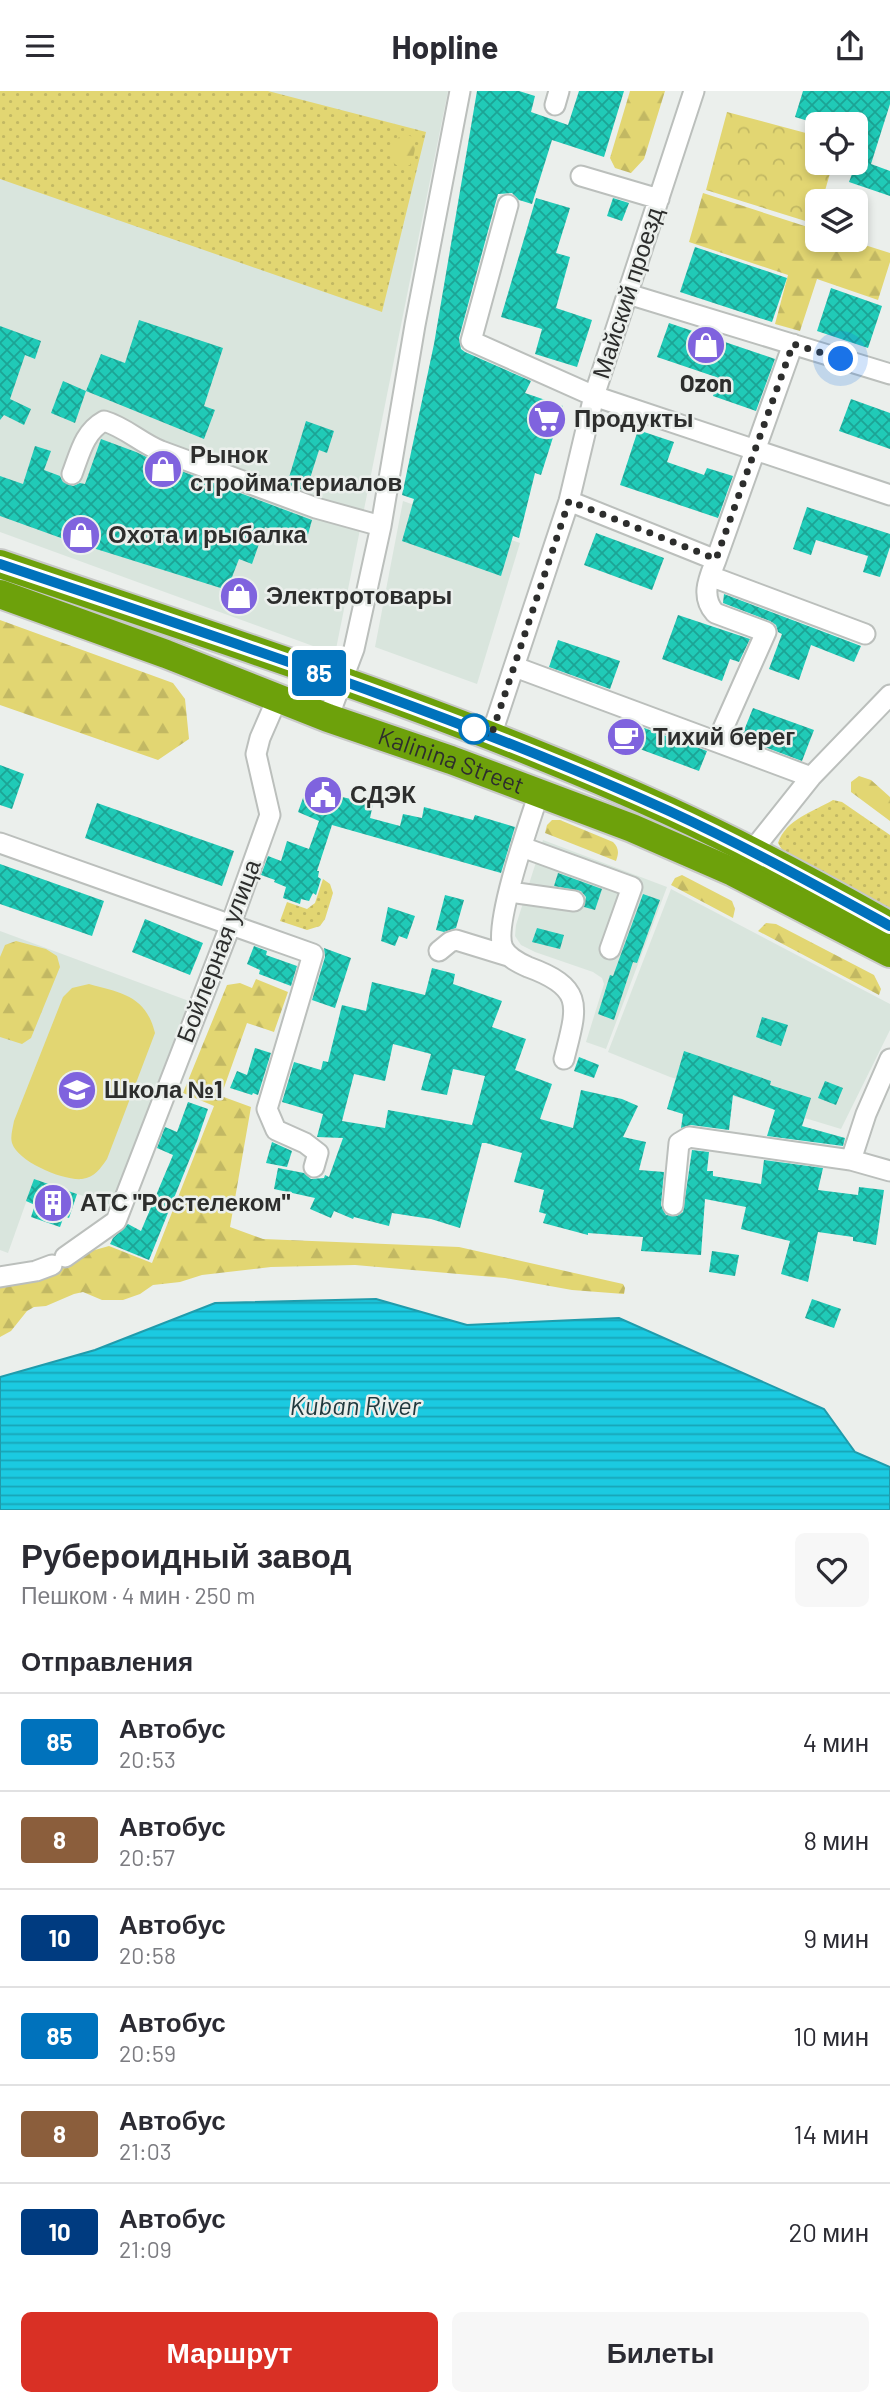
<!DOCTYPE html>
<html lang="ru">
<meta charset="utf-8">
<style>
:root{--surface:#fff;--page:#f7f7f7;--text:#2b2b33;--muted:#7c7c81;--line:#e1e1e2;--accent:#d93025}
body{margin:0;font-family:Barlow,sans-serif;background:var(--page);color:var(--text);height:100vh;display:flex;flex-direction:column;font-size:26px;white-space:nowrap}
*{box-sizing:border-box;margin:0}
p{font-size:23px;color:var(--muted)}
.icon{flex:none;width:38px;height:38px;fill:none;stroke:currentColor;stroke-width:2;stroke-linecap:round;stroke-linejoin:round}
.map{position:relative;height:1419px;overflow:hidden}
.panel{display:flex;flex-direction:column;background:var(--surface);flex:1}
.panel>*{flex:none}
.badge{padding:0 14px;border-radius:5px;font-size:24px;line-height:46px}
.tools{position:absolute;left:805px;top:21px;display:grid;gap:14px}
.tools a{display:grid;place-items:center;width:63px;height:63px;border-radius:10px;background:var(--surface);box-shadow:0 4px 10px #0003;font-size:35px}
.you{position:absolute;width:35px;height:35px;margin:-18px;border:5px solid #fff;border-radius:50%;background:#1a73e8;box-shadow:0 0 0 10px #1a73e833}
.map>.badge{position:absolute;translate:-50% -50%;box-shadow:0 0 0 4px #fff}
h2{padding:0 21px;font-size:26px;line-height:63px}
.round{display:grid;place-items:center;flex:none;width:74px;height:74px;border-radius:10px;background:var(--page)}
.head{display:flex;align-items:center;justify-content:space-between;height:119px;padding:0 21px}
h1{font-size:33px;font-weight:700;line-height:52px}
.primary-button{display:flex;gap:14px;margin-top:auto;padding:14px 21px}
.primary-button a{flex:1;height:80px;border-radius:10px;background:var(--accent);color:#fff;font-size:28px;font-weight:700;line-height:80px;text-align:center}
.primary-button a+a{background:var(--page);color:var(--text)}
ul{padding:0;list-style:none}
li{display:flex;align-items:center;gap:21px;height:98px;padding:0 21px;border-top:2px solid var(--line)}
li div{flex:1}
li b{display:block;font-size:26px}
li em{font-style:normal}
li .badge{min-width:77px;font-weight:700;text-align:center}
header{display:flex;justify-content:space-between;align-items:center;height:91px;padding:0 21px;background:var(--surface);font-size:32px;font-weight:700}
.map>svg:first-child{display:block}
</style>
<header><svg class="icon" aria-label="menu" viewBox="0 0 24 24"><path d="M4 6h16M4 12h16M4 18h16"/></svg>Hopline<svg class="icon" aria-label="share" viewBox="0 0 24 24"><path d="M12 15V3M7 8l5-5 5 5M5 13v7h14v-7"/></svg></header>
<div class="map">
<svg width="890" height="1419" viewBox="0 0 890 1419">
<defs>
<pattern id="grass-dots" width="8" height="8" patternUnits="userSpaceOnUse" patternTransform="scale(1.75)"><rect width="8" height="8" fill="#e2d672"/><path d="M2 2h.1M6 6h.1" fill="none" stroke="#c2b863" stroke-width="1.8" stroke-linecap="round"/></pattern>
<pattern id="forest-firs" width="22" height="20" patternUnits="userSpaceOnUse" patternTransform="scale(1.75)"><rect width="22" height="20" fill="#e2d672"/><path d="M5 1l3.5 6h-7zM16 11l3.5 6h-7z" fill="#c2b863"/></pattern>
<pattern id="park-crowns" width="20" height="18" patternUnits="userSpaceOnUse" patternTransform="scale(1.75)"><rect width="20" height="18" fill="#e2d672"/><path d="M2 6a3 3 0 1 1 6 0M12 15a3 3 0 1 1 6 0" fill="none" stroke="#c2b863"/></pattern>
<pattern id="water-rules" width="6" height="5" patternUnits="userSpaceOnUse" patternTransform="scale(1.75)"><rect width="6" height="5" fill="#1bcae1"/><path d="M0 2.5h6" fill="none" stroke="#18a4b7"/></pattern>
<pattern id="building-cross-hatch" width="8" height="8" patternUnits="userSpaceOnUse" patternTransform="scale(1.75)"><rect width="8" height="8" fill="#20cab7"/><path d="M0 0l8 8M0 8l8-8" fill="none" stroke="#1ca495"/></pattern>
</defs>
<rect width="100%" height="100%" fill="#ebefec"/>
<!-- built -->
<path fill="#d9e5dd" d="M0,0h448l-113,563 -335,-122z
M403,410l117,42 -43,141 -102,-37z
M543,749l124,47 -61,162 -20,-7 18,-58 -2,-6 -9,-6 -58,-20 -14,-7 -6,-9 1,-11z
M671,798l219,115v26l-49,99 -171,-52 -62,-25z
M0,840l189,70 -78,204 -77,-25 -26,73 -8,-3z"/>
<!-- grass -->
<path fill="url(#grass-dots)" d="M0,0h268l158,41 -44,180 -382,-133z
M833,709l9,2 48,33v73l-106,-55 -6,-10c8,-24 35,-31 55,-43z
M323,788l7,5 3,9 -8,26 -5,7 -13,4 -27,-9 7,-19 20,7 8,-6z"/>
<!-- forest -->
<path fill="url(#forest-firs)" d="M630,0h35l-21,68 -13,14 -16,-5 -5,-10z
M402,43c19,0 13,20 8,31 -7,3 -15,1 -20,-5l7,-21z
M703,102l114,37v10h32l41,13v9l-12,38 -61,-21 -17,52 -25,-7 13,-49 -99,-33z
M0,529l173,63 12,16 4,40 -31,21 -158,-55z
M859,685l12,4 19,17v24l-39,-29v-10z
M552,729h8l53,22c6,6 6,11 3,19l-71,-28 2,-8z
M682,784l50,26 3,8 -2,9 -62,-33 4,-7z
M766,832l10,1 98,51 7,14 -2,6 -121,-64z
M16,850l30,8 11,7 3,11 -29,71 -9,6 -22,-7v-80l5,-12z
M256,888l32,13 -14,40 -27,-9 -26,73 30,11 -21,120 33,12 196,8 164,37 2,4 -1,6 -52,-4 -67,-12 -150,-13 -84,2 -69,8 -22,7 -27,3 -13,9 -17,6h-21l-19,-8 -9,2 -28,12 -12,1 -7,4 -16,20 -11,6v-55l49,-8 35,-21 25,-7 43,17 62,-157 -31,-13 44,-108 13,-2 12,5z"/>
<!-- park -->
<path fill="url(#park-crowns)" d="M727,21l90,24v27h16l-11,38h-5l-2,23 -109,-34z"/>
<!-- pitch -->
<path fill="#e2d672" d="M89,893c33,9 57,12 66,49l-48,126c-7,10 -12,18 -25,20 -18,2 -64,-17 -70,-36 -2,-6 1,-16 2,-22l49,-124 9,-9z"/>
<!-- water -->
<path fill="url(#water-rules)" stroke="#209bab" stroke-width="2" d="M376,1208l91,26 152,-7 205,91 31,43 35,15v43h-890v-133l95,-27 120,-47z"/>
<!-- building -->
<path fill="url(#building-cross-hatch)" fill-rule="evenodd" d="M477,0h42l16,5 -4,16 37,13 11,-34h45l-20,66 -52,-17 -20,64 -13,-4 -7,-7 -14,1 -39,144 2,11 4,3 66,29 -6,12 38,13 -22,69 -6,-2 -16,65 -6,-2 -12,40 -99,-35 12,-42 -12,-4 32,-151z
M803,0h87v13l-19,60 19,7v25l-41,-14 16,-43 -9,-3v-12h-38l-23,-7z
M536,107l34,10 -14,45 14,4 -14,51 36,12 -15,47 -42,-13 7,-25 -41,-12z
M613,107l16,5 -7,18 -15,-5z
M695,156l92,31 -15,44 -92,-30z
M831,197l51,18 -14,42 -51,-17z
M139,229l84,28 -19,58 11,4 -11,29 -118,-48 15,-37 24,9z
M669,232l106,36 -19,52 -43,-15 6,-18 -62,-21z
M0,235l41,15 -6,18 -10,-4 -15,44 21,10 -7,16 -20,-10 -4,5z
M63,290l23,10 -11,32 -24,-10z
M851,308l39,14v36l-51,-18z
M306,330l28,10 -7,22 -8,-3 -13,41 -19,-7z
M638,339l36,12 -7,20 37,13 3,-7 26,8 -15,42 -98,-33z
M101,348l35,13 21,10 155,58 -6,22 -41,-15 -13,37 -13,-5 -12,31 -166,-52 -61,-22v-40l23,8 12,-38 16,5 -7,19 16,6 3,6 10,4 7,-3 5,1z
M807,416l83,27v13l-10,30 -17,-5 5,-16 -52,-16 -5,15 -18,-6z
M596,442l68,25 -12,32 -68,-25z
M724,503l137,52 -7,16 -43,-17 -12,35 -30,-11 13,-35 -4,-2 -2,-7 -6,-4 -47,-18z
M678,524l72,24 -11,23 -9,-3 -8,22 -60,-22z
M558,549l62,21 -10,28 -61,-22z
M753,617l61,22 -12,31 -61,-23z
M628,631l79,29 -8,20 -78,-29z
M0,674l24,9 -12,35 -12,-4z
M308,693l34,13 31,7 -3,14 30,8 3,-12 19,4 2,-11 49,13 2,-5 40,12 -14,46 -169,-48 -15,46h2l-1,6 3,2 -5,16 -3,-2 -4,8 -8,-2 -1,5 -17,-6 3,-11 -12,-5 1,-2 -14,-5 7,-19 13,5 6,-20 22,8 10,-28 -21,-9z
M97,712l137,48 -12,35 -137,-48z
M0,773l104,37 -12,35 -92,-32z
M558,782l44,16 -7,21 -11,-3 2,-10 -5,-6 -27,-5z
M643,803l17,6 -23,63 -4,-1 -19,58 -16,-6 12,-39 3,1z
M445,804l19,5 -8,28 -12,4 -8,-2z
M388,816l27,9 -8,23 -8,-3 -4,10 -14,-5z
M145,828l58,24 -13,32 -58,-23z
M537,837l27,7 -4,14 -28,-7z
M254,855l13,5 -1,4 31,11 -6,20 -32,-12 1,-4 -13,-6z
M324,857l27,10 -16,50 -23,-8 13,-43z
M432,877l23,6 -2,10 49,17 -10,26 34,12 -11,31 37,14 -12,35 33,9 8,-38 41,9 16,7 -15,31 23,5 -7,28 25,2 -3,33 5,10 11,1 6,-4 9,-62 17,2 -2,19h6v5l48,8 3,-24 59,8 -5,22 40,5 1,-8 25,3 -8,55 -23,-4v-4l-35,-5 -10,50 -27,-8 9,-33 -49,-12 5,-22 -41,-8 -4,56 -60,-4 2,-14 -55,-4v2l-45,-12 3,-9 -7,-2 5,-22 -30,-8 8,-29 -36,-10h-4l-22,85 -29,-9 -39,-6 -3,13 -35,-9 -1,2 -19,-8 -3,7 -21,-9 5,-11 -41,-9 4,-21 26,5 7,6 13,-1 1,-3 4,2 14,-39 -26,-1 6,-23 -41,-12 12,-40 27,8 2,-9 5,1 14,-57 24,6 6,-29 53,13zM393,953l38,10 -10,36 26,5 6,-26 32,7 -13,49 -84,-15 -3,18 -43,-7 12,-47 31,7z
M762,926l26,8 -7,21 -25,-9z
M255,957l16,5 -13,42 -5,-2 -1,2 -22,-7 7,-17 10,4z
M684,960l87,30 -1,4 41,13 -9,28 43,12 -2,8 -76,-10 8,-26 -42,-15 -4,35 -38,-5 -10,3 2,-14 -16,-5z
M579,966l20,8 -5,13 -20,-7z
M825,990l18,7 -7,17 -18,-7z
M188,1011l20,7 -11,32 -48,119 -39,-16 3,-6 15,-14 13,7 32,-76 -16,-7 8,-21 12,5z
M272,1051l20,9 -5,16 -21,-4z
M34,1088l43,15 -8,24 -5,-2 -4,11 -29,-10 4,-12 -9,-4z
M712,1160l27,4 -4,21 -26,-4z
M812,1208l29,10 -7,19 -29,-10z"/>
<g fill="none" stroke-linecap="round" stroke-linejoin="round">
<!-- minor casing -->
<g stroke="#bbbfbc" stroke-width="23">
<path id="minor" d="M555,14l4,-14
M581,85l78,23
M508,114l-37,136 123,55 296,99
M628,203l262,80
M72,383c8,-21 12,-42 32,-53 21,6 37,22 57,30l155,57 65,18
M569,410l147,59c-7,18 -16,36 -1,53l51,19 -49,110 94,35
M716,469l77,-216
M710,485l155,58
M515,576l202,75
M328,627l26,-69 27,-123 34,-201 45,-234
M491,645l78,-235 25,-105 100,-305
M539,702c-9,27 -46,133 -36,155 5,10 16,15 25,19 58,21 49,40 36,92
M0,752l313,111 -46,155 9,21 29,13 13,10 -4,14
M522,756l110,40 -22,62
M752,760l59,-74 79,-82
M510,801l64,9
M439,860l11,-9 6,-2 52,16
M851,1069l15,-46 24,-55
M673,1114l6,-62 10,-6 162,23 39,11
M65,1166l51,-36 115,-297 39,-109 -14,-61 4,-16 17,-39
M0,1186l36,-6 16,-6"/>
</g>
<!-- highway casing -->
<g stroke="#c8c9c8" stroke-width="32">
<g id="highway">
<path d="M0,473c225,77 453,148 669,247 76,35 149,74 221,115"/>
<path id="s1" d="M0,503l166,60 162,64 123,42 181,68 101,44 157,81"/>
</g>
</g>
<!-- minor -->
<use href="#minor" stroke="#fff" stroke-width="19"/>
<!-- highway -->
<use href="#highway" stroke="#6da10b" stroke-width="28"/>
</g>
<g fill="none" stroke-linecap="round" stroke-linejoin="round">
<!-- line casing -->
<g stroke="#fff" stroke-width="16">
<path id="line" d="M0,473c225,76 453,149 669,247 76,35 148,75 221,115"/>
</g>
<!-- line -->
<use href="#line" stroke="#0072bc" stroke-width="10"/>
<!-- walk -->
<path stroke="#2d2e2d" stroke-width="7" stroke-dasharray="0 12.6" d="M474,638l17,7 78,-235 147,58 77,-215 48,15"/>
</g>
<!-- icons -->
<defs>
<g id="shop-disc" transform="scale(2.0125)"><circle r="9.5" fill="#7f63de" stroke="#ebefec"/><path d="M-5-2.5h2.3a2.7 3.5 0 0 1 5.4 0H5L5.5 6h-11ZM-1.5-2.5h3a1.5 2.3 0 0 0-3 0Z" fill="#fff"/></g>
<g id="supermarket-disc" transform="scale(2.0125)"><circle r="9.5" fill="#7f63de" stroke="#ebefec"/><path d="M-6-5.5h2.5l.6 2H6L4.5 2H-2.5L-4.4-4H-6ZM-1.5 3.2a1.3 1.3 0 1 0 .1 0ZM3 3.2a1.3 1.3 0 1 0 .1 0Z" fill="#fff"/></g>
<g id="cafe-disc" transform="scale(2.0125)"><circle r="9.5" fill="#7f63de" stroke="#ebefec"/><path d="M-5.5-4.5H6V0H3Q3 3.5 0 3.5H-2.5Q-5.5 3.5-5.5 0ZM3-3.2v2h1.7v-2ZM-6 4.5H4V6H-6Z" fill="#fff"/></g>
<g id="civic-disc" transform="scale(2.0125)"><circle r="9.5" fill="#7f63de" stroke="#ebefec"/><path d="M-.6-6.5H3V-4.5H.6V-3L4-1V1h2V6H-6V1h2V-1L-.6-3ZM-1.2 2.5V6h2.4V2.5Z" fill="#fff"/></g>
<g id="school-disc" transform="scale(2.0125)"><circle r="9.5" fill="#7f63de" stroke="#ebefec"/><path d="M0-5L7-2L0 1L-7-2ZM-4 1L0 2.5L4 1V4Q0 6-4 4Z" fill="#fff"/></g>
<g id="building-disc" transform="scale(2.0125)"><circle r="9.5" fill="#7f63de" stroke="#ebefec"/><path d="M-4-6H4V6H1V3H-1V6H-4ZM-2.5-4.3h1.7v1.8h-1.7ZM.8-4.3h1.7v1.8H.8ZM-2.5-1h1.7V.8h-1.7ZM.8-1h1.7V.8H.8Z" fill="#fff"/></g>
</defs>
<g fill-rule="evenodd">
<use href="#shop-disc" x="706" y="254"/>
<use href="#supermarket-disc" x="547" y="328"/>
<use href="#shop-disc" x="163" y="378"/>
<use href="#shop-disc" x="81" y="444"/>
<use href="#shop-disc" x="239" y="505"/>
<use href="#cafe-disc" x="626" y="646"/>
<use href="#civic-disc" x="323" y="704"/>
<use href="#school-disc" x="77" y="999"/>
<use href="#building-disc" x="53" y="1112"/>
</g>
<!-- markers -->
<circle fill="#fff" stroke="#0072bc" stroke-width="3.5" cx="474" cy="638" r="14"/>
<g text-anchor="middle" stroke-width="5" stroke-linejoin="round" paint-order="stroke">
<!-- street labels -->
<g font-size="24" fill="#2d2e2d" stroke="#ebefec">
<text transform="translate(628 202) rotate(-72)" y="8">Майский проезд</text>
<text dy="8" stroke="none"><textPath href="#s1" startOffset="481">Kalinina Street</textPath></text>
<text transform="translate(219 860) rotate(-69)" y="8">Бойлерная улица</text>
</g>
<!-- poi labels -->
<g font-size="24" font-weight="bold" fill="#2d2e2d" stroke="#ebefec" text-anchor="start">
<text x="706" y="301" text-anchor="middle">Ozon</text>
<text x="574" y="336">Продукты</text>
<text x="190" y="372">Рынок<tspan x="190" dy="28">стройматериалов</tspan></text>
<text x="108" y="452">Охота и рыбалка</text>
<text x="266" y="513">Электротовары</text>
<text x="653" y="654">Тихий берег</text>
<text x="350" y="712">СДЭК</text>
<text x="104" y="1007">Школа №1</text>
<text x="80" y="1120">АТС "Ростелеком"</text>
</g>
<!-- water labels -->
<g font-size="26" font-style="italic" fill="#1f383d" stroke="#ebefec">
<text x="355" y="1324">Kuban River</text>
</g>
</g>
</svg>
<div class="tools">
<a><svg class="icon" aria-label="locate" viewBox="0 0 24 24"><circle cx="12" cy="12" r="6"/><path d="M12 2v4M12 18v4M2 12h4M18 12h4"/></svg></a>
<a><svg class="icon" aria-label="layers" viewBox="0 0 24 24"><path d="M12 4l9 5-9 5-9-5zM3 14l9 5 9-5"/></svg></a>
</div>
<div class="you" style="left:841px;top:268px"></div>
<b class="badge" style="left:319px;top:582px;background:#0072bc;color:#fff">85</b>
</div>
<section class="panel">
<div class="head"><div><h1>Рубероидный завод</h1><p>Пешком · 4 мин · 250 m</p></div><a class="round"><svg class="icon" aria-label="heart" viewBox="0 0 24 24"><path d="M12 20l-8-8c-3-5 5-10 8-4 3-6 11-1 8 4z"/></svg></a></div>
<h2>Отправления</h2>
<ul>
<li><span class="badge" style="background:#0072bc;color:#fff">85</span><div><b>Автобус</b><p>20:53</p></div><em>4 мин</em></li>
<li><span class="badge" style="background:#8b5e3c;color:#fff">8</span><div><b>Автобус</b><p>20:57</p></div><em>8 мин</em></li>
<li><span class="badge" style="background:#003b80;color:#fff">10</span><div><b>Автобус</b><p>20:58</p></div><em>9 мин</em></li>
<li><span class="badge" style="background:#0072bc;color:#fff">85</span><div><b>Автобус</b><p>20:59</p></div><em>10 мин</em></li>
<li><span class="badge" style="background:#8b5e3c;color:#fff">8</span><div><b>Автобус</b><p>21:03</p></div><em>14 мин</em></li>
<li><span class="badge" style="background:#003b80;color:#fff">10</span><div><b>Автобус</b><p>21:09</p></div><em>20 мин</em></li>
</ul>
<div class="primary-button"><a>Маршрут</a><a>Билеты</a></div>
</section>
